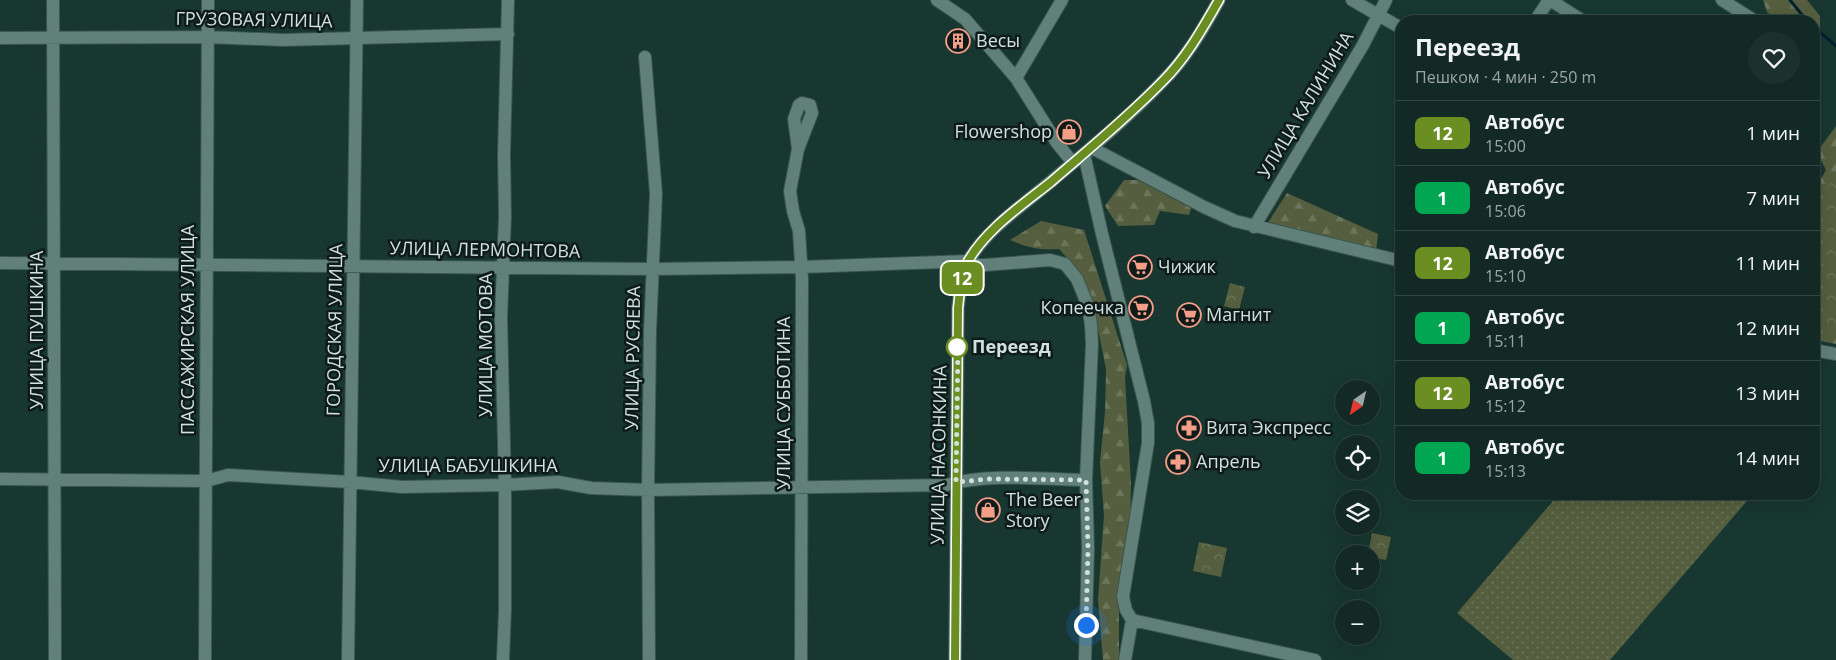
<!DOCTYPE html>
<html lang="ru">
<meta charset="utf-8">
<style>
:root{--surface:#122925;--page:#1b312d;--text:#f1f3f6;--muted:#9ca6a7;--line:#314542}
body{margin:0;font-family:"Open Sans",sans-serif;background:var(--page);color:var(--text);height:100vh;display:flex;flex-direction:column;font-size:19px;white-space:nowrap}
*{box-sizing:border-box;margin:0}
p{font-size:16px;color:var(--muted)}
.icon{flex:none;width:28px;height:28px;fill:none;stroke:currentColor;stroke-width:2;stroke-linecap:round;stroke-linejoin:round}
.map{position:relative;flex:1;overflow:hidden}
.side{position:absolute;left:1395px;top:15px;width:425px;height:485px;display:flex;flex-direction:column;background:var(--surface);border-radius:20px;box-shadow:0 5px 20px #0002,0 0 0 1px var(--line)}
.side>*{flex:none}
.badge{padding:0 10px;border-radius:8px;font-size:18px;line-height:32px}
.needle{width:32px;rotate:214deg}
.tools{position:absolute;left:1335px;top:380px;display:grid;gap:10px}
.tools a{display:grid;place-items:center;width:45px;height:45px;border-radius:50%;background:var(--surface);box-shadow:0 5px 20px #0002,0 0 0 1px var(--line);font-size:25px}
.you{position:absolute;width:25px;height:25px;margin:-12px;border:4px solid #fff;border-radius:50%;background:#1a73e8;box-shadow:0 0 0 8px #1a73e833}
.map>.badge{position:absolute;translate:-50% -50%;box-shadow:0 0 0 2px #fff}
.round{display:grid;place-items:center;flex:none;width:52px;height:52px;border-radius:26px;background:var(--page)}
.summary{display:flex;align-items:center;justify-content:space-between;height:85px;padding:0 20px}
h1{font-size:24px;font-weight:700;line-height:38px}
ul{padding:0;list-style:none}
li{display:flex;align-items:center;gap:15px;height:65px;padding:0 20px;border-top:1px solid var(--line)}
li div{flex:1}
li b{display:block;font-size:19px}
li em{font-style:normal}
li .badge{min-width:55px;font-weight:700;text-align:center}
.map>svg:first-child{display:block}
</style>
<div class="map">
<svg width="1836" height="660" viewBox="0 0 1836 660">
<defs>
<pattern id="grass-dots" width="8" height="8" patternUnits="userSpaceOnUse" patternTransform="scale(1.25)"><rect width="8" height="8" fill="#555f3f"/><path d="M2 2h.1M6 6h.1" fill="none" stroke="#6c765a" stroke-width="1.8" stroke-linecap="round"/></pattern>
<pattern id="forest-firs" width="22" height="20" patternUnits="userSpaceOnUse" patternTransform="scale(1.25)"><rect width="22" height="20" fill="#555f3f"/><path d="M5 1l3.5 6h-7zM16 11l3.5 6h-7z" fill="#6c765a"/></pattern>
<pattern id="park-crowns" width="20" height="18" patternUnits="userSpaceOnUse" patternTransform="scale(1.25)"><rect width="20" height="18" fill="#555f3f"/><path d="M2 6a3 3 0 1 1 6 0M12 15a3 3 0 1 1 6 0" fill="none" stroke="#6c765a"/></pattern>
</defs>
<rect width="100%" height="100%" fill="#183731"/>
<!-- grass -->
<path fill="url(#grass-dots)" d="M1559,494h194l-143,166h-97l-56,-47z"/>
<!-- forest -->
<path fill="url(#forest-firs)" d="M1763,0h44l13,16v24l-6,-1v-18h-35l-12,-9z
M1836,126v218l-22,-4v-149l12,-21 -9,-18z
M1124,180h14l53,28 -2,7 -29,-4 -6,14 -36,1 -13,-20z
M1287,193l91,41 -2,17 -109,-27z
M1041,221l43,9 43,135 -2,12 6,107 -1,51 -11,66v59h-16l-5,-60 6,-85 -4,-53 5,-50 1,-43 -11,-55 -18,-45 -18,-20c-20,1 -30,-1 -49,-9z"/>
<!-- park -->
<path fill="url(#park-crowns)" d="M1836,176v163l-22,-5v-130z
M1230,283l15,4 -6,23 -15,-4z
M1372,533l19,4 -5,23 -15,-3v-3h-3z
M1199,542l28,6 -6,29 -28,-6z"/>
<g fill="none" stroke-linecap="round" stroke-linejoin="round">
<!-- stream -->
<path stroke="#052031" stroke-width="3" d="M1790,0l17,21
M1814,27l22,19"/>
<!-- minor casing -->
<g stroke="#3b5550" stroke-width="14">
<path id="minor" d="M53,0l2,660
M937,0l28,19 51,59 41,65 16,20
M1352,0l49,28
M1550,0l33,21
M1722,0l33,21
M1535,21l14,-21
M0,38l207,-1 76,3 225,-6
M645,57l11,137 -6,137 -2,159 1,170
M1016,78l46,-78
M1092,148l112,59 31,14 166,40
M798,149l-4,-30 5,-14 3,-2 8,2 2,8 -14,36 -8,42 3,20 6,20 3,48 -1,381
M1084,154l18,80 42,167 4,22v20l-25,154 3,13 6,10 183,40
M1254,227l109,-182 23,-45
M0,263l653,6 149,-2 167,-6
M967,264l18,1 65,-5 15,4 12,15 11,27 3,19 1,19 -6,136 2,68 -3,112
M1814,350l22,4
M0,479l206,2 22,-6 122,7 52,5 103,-2 53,-3 33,6 57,2 298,-5c43,-12 96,-6 140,-5
M205,660l3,-660
M348,660l9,-660
M503,660l2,-50v-125l-4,-167 4,-102 -1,-62 4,-154
M955,660l3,-352c2,-15 2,-31 9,-45 18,-32 53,-56 81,-79 39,-33 80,-66 115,-103 24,-24 40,-52 56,-81
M1125,660l7,-40"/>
</g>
<!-- minor -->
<use href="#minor" stroke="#608079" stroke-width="12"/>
</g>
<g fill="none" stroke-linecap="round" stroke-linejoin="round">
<!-- line casing -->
<g stroke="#fff" stroke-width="11">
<path id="line" d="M955,660l3,-352c2,-15 2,-31 9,-45 18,-33 55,-58 84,-81 38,-33 77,-65 112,-101 24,-24 39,-52 56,-81"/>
</g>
<!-- line -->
<use href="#line" stroke="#6b8e23" stroke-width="8"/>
<!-- walk -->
<path stroke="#d1e2de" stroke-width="5" stroke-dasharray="0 9" d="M957,347l1,-1 -2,136 34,-3 96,1 2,68 -2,77"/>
</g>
<!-- icons -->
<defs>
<g id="building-ring" transform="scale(1.25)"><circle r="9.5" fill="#0e1b19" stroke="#f49e88" stroke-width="1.5"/><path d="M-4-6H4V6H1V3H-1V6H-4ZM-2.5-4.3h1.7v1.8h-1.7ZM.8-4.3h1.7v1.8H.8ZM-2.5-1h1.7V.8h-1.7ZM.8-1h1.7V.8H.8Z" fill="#f49e88"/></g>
<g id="shop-ring" transform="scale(1.25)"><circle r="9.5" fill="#0e1b19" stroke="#f49e88" stroke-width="1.5"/><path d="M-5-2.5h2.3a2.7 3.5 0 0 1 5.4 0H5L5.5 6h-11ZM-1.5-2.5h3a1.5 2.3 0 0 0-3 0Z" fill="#f49e88"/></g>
<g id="supermarket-ring" transform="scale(1.25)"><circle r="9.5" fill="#0e1b19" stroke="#f49e88" stroke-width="1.5"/><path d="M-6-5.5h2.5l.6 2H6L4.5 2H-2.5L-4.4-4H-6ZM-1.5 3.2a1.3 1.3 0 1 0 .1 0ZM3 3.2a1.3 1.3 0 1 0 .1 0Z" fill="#f49e88"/></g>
<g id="pharmacy-ring" transform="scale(1.25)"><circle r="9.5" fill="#0e1b19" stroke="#f49e88" stroke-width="1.5"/><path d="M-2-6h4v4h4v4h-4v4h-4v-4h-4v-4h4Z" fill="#f49e88"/></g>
</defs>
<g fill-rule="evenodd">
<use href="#building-ring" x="958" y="41"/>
<use href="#shop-ring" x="1069" y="132"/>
<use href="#supermarket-ring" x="1140" y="267"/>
<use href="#supermarket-ring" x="1141" y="308"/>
<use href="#supermarket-ring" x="1189" y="315"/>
<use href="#pharmacy-ring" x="1189" y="428"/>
<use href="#pharmacy-ring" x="1178" y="462"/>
<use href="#shop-ring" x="988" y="510"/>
</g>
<!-- markers -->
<circle fill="#fff" stroke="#6b8e23" stroke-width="2.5" cx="957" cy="347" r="10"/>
<g text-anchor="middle" stroke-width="5" stroke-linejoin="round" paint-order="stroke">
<!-- street labels -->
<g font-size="18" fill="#d1e2de" stroke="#0e1b19">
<text transform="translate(254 20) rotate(1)" y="6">ГРУЗОВАЯ УЛИЦА</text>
<text transform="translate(1306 105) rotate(-59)" y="6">УЛИЦА КАЛИНИНА</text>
<text transform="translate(485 250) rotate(1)" y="6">УЛИЦА ЛЕРМОНТОВА</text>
<text transform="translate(37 330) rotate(-90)" y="6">УЛИЦА ПУШКИНА</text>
<text transform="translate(188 330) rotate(-90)" y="6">ПАССАЖИРСКАЯ УЛИЦА</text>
<text transform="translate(335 330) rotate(-89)" y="6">ГОРОДСКАЯ УЛИЦА</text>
<text transform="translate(486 345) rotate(-90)" y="6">УЛИЦА МОТОВА</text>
<text transform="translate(633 358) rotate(-89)" y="6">УЛИЦА РУСЯЕВА</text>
<text transform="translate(784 403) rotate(-90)" y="6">УЛИЦА СУББОТИНА</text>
<text transform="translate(939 455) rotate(-89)" y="6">УЛИЦА НАСОНКИНА</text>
<text x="468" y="472">УЛИЦА БАБУШКИНА</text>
</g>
<!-- poi labels -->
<g font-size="18" fill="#d1e2de" stroke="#0e1b19" text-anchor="start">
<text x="976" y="47">Весы</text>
<text x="1052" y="138" text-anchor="end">Flowershop</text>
<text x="1158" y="273">Чижик</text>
<text x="1124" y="314" text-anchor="end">Копеечка</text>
<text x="1206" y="321">Магнит</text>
<text x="1206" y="434">Вита Экспресс</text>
<text x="1196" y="468">Апрель</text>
<text x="1006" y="506">The Beer<tspan x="1006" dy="21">Story</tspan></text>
</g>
<!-- stop labels -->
<g font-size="18" font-weight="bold" fill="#d1e2de" stroke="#0e1b19" text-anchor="start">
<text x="972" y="353">Переезд</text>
</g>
</g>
</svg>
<div class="tools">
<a><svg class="needle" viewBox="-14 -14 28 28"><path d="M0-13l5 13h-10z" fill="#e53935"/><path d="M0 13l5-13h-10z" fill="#9ca6a7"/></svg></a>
<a><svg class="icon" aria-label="locate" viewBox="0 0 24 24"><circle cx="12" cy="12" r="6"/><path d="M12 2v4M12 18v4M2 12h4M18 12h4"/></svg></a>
<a><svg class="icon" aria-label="layers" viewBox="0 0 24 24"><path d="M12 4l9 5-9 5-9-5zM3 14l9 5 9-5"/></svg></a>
<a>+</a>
<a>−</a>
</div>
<div class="you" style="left:1086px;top:625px"></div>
<b class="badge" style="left:962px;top:278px;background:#6b8e23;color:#fff">12</b>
<section class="side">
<div class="summary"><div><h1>Переезд</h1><p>Пешком · 4 мин · 250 m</p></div><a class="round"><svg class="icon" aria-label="heart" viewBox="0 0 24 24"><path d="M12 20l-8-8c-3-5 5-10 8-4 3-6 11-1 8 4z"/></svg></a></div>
<ul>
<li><span class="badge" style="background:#6b8e23;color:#fff">12</span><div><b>Автобус</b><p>15:00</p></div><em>1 мин</em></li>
<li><span class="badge" style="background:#00a651;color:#fff">1</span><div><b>Автобус</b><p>15:06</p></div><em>7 мин</em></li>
<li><span class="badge" style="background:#6b8e23;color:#fff">12</span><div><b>Автобус</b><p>15:10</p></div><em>11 мин</em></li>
<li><span class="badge" style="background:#00a651;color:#fff">1</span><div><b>Автобус</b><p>15:11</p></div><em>12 мин</em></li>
<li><span class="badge" style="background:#6b8e23;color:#fff">12</span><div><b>Автобус</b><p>15:12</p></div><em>13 мин</em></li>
<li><span class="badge" style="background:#00a651;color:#fff">1</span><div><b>Автобус</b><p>15:13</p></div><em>14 мин</em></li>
</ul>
</section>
</div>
